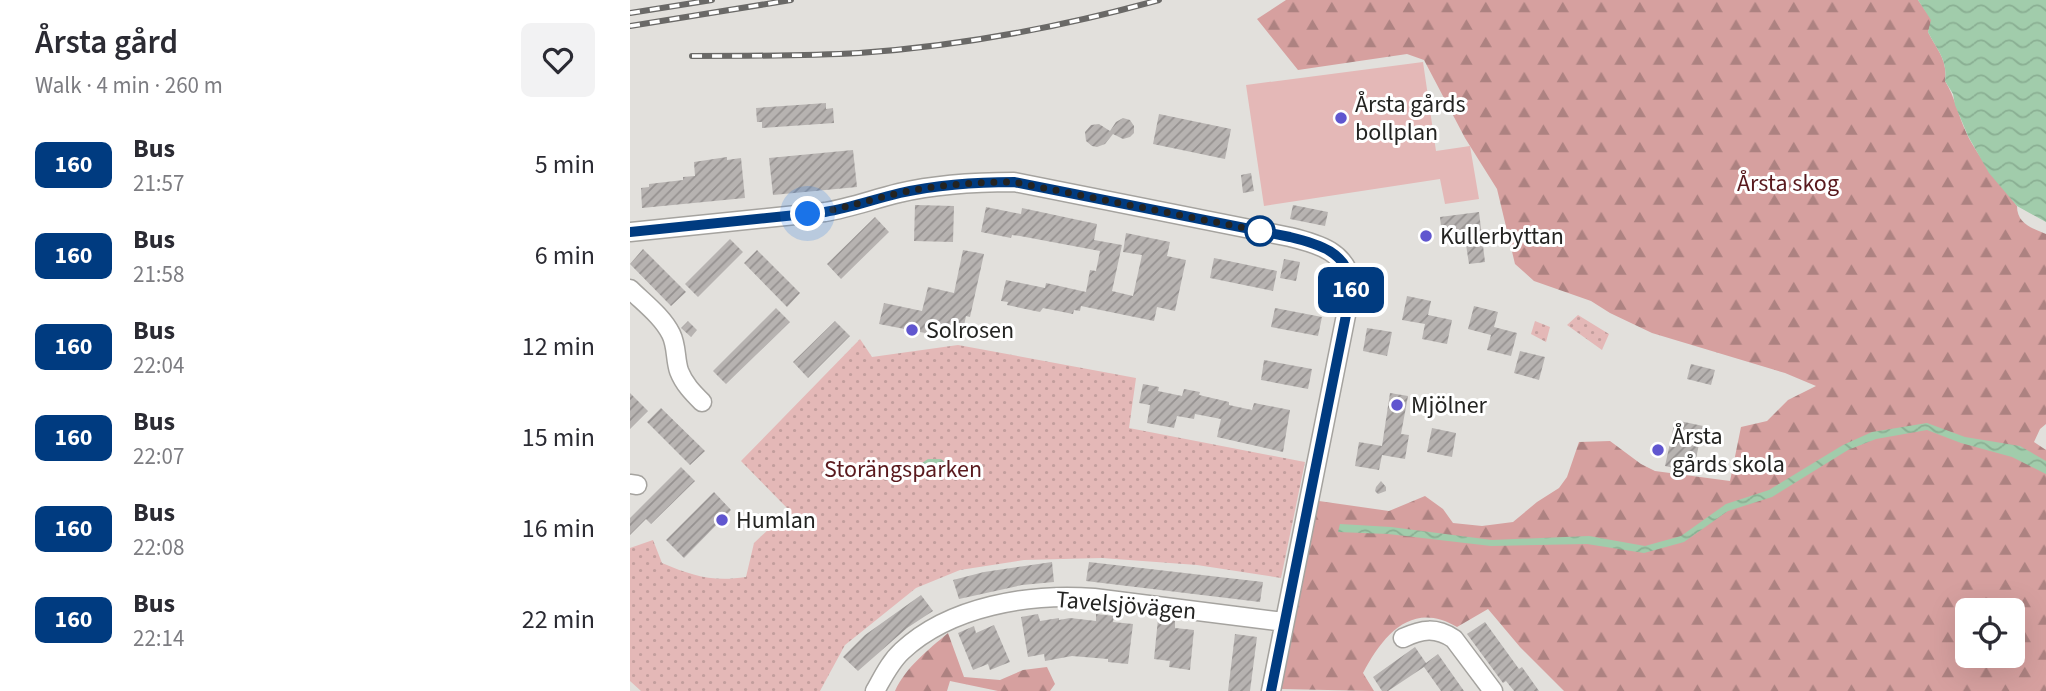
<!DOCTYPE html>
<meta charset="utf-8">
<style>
:root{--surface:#fff;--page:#f2f2f3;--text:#2b2b33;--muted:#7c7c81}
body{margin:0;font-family:"Source Sans 3",sans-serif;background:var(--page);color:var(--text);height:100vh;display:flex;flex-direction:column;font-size:26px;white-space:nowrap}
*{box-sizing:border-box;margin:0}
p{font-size:23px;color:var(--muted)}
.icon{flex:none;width:38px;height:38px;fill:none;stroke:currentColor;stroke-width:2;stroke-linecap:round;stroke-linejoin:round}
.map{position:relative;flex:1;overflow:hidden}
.side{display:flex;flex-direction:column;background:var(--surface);width:630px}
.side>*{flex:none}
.badge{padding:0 14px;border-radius:10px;font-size:24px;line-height:46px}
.tools{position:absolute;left:1325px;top:598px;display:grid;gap:14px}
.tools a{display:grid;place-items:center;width:70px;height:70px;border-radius:10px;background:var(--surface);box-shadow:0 7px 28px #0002;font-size:35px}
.you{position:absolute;width:35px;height:35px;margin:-18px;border:5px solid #fff;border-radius:50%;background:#1a73e8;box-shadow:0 0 0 10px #1a73e833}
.map>.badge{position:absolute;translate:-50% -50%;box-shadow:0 0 0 4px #fff}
.round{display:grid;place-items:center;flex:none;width:74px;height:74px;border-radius:10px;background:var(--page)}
.overview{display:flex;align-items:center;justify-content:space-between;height:119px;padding:0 35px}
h1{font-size:33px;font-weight:600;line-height:52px}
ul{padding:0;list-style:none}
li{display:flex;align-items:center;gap:21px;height:91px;padding:0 35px}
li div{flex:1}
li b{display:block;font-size:26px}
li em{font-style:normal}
li .badge{min-width:77px;font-weight:700;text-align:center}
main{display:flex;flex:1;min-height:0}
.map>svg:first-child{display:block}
</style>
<main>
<section class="side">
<div class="overview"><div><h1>Årsta gård</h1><p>Walk · 4 min · 260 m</p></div><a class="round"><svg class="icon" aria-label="heart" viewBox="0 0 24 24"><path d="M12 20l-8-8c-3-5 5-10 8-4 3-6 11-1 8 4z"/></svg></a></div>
<ul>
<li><span class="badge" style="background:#003b80;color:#fff">160</span><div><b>Bus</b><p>21:57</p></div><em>5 min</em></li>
<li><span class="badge" style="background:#003b80;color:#fff">160</span><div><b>Bus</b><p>21:58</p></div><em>6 min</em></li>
<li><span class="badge" style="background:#003b80;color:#fff">160</span><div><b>Bus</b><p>22:04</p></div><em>12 min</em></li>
<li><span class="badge" style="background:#003b80;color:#fff">160</span><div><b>Bus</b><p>22:07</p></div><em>15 min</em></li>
<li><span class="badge" style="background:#003b80;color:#fff">160</span><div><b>Bus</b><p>22:08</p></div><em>16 min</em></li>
<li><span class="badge" style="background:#003b80;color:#fff">160</span><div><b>Bus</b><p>22:14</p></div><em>22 min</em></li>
</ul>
</section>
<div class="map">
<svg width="1416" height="691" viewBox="0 0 1416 691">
<defs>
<pattern id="grass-dots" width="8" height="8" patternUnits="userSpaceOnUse" patternTransform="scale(1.75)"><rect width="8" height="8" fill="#e4b8b7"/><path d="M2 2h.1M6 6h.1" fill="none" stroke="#c39e9d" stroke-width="1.8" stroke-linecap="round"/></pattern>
<pattern id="forest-firs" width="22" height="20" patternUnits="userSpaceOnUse" patternTransform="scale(1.75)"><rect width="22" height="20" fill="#d6a09f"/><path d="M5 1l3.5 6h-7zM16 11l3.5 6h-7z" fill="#ad8281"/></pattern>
<pattern id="water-waves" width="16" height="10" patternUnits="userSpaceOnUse" patternTransform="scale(1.75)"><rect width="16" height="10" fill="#a1ccab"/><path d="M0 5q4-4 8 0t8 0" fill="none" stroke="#8aaf93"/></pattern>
<pattern id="building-hatch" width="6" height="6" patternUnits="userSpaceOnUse" patternTransform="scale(1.75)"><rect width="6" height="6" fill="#b7b3b1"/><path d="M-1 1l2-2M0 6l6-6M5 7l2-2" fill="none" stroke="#959190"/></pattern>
</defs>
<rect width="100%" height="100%" fill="#e2e0dc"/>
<!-- grass -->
<path fill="url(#grass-dots)" d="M948,315l31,19 -7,16 -35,-25z
M905,321l15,6 -4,15 -15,-8z
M230,339l12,18 86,-12 178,33 -7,50 176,34 -24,116 -84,-13 -95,-7 -78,2 -64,10 -44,18 -71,57 -25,46h-179l-11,-10v-133l23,-8 9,23c31,13 50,19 84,14l8,-34 35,-33 -48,-49z"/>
<!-- forest -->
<path fill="url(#forest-firs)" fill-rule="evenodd" d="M656,0h632l14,20 -4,12c9,18 20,28 17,49 10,16 13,34 21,51 9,21 37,55 51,74 0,18 15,22 29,28v190l-6,5 -6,13 12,8v241h-482l-44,-44 -32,-38 -31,18c-45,-27 -74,8 -94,46l11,18 -93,-2 38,-188 70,10 36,-15 18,13 10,14 29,3 31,-4 24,-20 22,-14 8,-11 12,-35 31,-1 31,23 14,7 75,10 11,-54 26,-6 21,-21 28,-14 -31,-13 -133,-40 -42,-20 -19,-12 -57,-20 -19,-17 -18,-75 -32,-51 -41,-78 -17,-6 -109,16 -41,-51zM1337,611h45v45h-45z
M318,633l16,44 36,3 23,-10 24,-3 8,17 -5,7h-52l-48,-10 -3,10h-52c11,-24 33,-41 53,-58z"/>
<!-- garden -->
<path fill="#e4b8b7" d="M793,62l13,89 34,-5 9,53 -34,5 -5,-25 -176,27 -18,-121z"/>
<!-- water -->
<path fill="url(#water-waves)" d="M1288,0h128v222l-29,-16 -28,-33 -21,-37 -13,-31 -2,-11 -8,-13c3,-21 -8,-31 -17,-49l3,-12z
M1297,423l38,14 55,9 26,15v13l-34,-17 -51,-14 -34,-13 -51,9 -28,11 -76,47 -44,14 -44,31 -40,11 -57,-9 -96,2 -103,-12 -50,-2 2,-8 51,3 101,13 97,-4 56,10 36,-10 45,-32 43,-14 74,-45 29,-13z
M298,459h13l6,5 1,7 -7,5 -16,2 -6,-4 -3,-7z"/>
<!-- building -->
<path fill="url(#building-hatch)" d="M196,103v6l7,-1 1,15 -72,5v-6h-5l-1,-14z
M529,114l72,15 -6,30 -72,-15z
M493,118l7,2 4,6v7l-4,4 -7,2 -10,-5 -8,10 -8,3 -5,-1 -6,-5 -1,-9 6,-7 8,-1 11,7 6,-9z
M223,150l4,37 -84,8 -4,-37z
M97,157v3l14,-2 4,40 -103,10 -1,-20 8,-1v-3l34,-4v-3l12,-1 -1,-14z
M621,173l3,18 -11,2 -2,-18z
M285,205l39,1 -1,36 -39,-1z
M663,205l35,7 -3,14 -35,-7z
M356,207l35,7 1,-6 75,16 -3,16 28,5 -10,46 21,5 9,-41 -19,-3 3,-19 44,9 -3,14 19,4 -11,51 -18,-4 -3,14 -73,-15 -1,5 -6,-1 -1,4 -30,-6 -3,4 -33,-7 1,-3 -7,-1 5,-21 39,8 1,-5 40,9 4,-22 6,1 4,-20 -80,-15 -8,-1 -1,3 -30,-6z
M849,212l6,50 -16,2 -5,-32 -22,3 -2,-18z
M245,217l14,15 -48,47 -14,-15z
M100,239l13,13 -45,45 -13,-13z
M13,249l43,43 -15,14 -41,-42z
M127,250l43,43 -13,14 -43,-44z
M333,250l21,4 -14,63 -4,-1 -5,24 -82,-16 5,-21 38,8 6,-24 26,6z
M584,258l63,13 -4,20 -63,-13z
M654,259l16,3 -4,19 -16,-3z
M777,296l24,5 -3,14 24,5 -5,24 -25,-5 3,-15 -23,-4z
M844,306l24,6 -4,15 23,6 -6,23 -24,-6 4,-15 -23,-6z
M146,308l14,14 -64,62 -13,-13z
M645,308l47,9 -4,19 -47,-9z
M58,321l9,9 -6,7 -10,-9z
M205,321l15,15 -42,42 -15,-16z
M737,328l25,4 -5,24 -24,-5z
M890,351l25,6 -6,23 -25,-7z
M634,360l48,9 -4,20 -47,-9z
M1061,364l24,6 -4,15 -24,-6z
M513,384l16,3 -1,4 24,5 2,-7 16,3 -1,3 30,7v3l23,5 2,-7 36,7 -7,42 -66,-15 4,-18 -26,-5 -1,5 -17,-3 -3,12 -27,-5 3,-18 -11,-2z
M0,393l18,18 -18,18z
M760,393l18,3 -7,38 8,1 -4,24 -23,-4 -3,15 -24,-4 4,-24 23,4z
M31,408l44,43 -15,14 -43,-43z
M1045,420l28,6 -10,46 -28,-6z
M802,428l24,5 -4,24 -25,-5z
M51,467l14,14 -44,43 -5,-5 -16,16v-17z
M751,481l5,6v4l-8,3 -3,-3 1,-4z
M84,492l17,18 -47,48 -18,-18z
M422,562l2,20 -32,3 -63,14 -6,-19 31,-8z
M459,562l174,20 -3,20 -174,-21z
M291,595l12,16 -26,17 -49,43 -15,-14 22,-22z
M408,614l2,7 19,-3v2l11,-2 26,3v-7l18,2 -1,6 20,2 -5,40 -20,-2v-3l-36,-3 -27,5 -1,-7 -16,3 -7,-40z
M528,619l17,2v7l19,2 -4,40 -21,-3 1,-6 -16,-2z
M855,622l34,47 3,-2 17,24h-25l-8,-10 -3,2 -36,-49z
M364,625l16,37 -20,8 -2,-6 -15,6 -15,-37 16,-7 2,7z
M605,634l22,3 -7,54h-22z
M785,647l11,16 12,-9 26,37h-23l-17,-24 -36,24h-6l-9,-14z"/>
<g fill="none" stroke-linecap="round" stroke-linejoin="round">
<!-- minor casing -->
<g stroke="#a5a39f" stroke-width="21">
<path id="minor" d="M0,232l195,-20c25,-4 49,-13 74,-19 38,-9 78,-11 115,-11l276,55c29,7 57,15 62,48l-81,406
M0,289c13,13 32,27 41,45 6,12 4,25 8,37 5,13 14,22 23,31
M0,484l7,1
M773,638c19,-9 33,-11 51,1l39,52
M245,691c8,-14 15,-29 27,-40 48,-45 128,-58 192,-53l190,24"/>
</g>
<!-- minor -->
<use href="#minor" stroke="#fff" stroke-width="18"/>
<!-- rail casing -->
<g stroke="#6a6967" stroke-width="6">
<path id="rail" d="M0,13l82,-13
M0,26l161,-26
M62,56c56,0 111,0 167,-3 101,-7 202,-26 300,-53"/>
</g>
<!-- rail -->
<use href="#rail" stroke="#fff" stroke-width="3.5" stroke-dasharray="10" stroke-linecap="butt"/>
</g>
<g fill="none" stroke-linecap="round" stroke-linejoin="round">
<!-- line casing -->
<g stroke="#fff" stroke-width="16">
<path id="line" d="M0,232l195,-20c26,-4 49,-13 75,-19 37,-8 77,-11 114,-11l276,55c29,7 57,15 62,48l-81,406"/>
</g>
<!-- line -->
<use href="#line" stroke="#003b80" stroke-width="10"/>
<!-- walk -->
<path stroke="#242422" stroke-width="7" stroke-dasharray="0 12.6" d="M178,214c33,-4 59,-14 91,-21 37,-8 77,-11 115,-11l256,51 -10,-2"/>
</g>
<!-- markers -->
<g fill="#6056cf" stroke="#fff" stroke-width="2.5">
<circle cx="711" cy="118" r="7"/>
<circle cx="796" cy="236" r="7"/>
<circle cx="282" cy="330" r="7"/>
<circle cx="767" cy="405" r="7"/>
<circle cx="1028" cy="450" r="7"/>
<circle cx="92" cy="520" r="7"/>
</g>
<circle fill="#fff" stroke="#003b80" stroke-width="3.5" cx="630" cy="231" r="14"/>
<g text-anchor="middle" stroke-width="6" stroke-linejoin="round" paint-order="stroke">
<!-- poi labels -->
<g font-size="24" fill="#242422" stroke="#fff" text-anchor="start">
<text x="725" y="112">Årsta gårds<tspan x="725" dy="28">bollplan</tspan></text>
<text x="810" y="244">Kullerbyttan</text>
<text x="296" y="338">Solrosen</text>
<text x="781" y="413">Mjölner</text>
<text x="1042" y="444">Årsta<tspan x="1042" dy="28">gårds skola</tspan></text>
<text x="106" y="528">Humlan</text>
</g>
<!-- park labels -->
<g font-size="24" fill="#59191d" stroke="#fff">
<text x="1158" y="191">Årsta skog</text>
<text x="273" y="477">Storängsparken</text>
</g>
<!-- street labels -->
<g font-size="24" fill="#242422" stroke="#fff">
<text transform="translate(496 605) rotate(5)" y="8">Tavelsjövägen</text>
</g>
</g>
</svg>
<div class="tools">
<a><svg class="icon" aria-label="locate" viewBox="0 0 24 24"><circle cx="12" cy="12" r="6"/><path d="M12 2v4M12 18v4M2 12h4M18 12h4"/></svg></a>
</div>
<div class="you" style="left:178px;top:214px"></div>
<b class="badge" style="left:721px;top:290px;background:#003b80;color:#fff">160</b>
</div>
</main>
